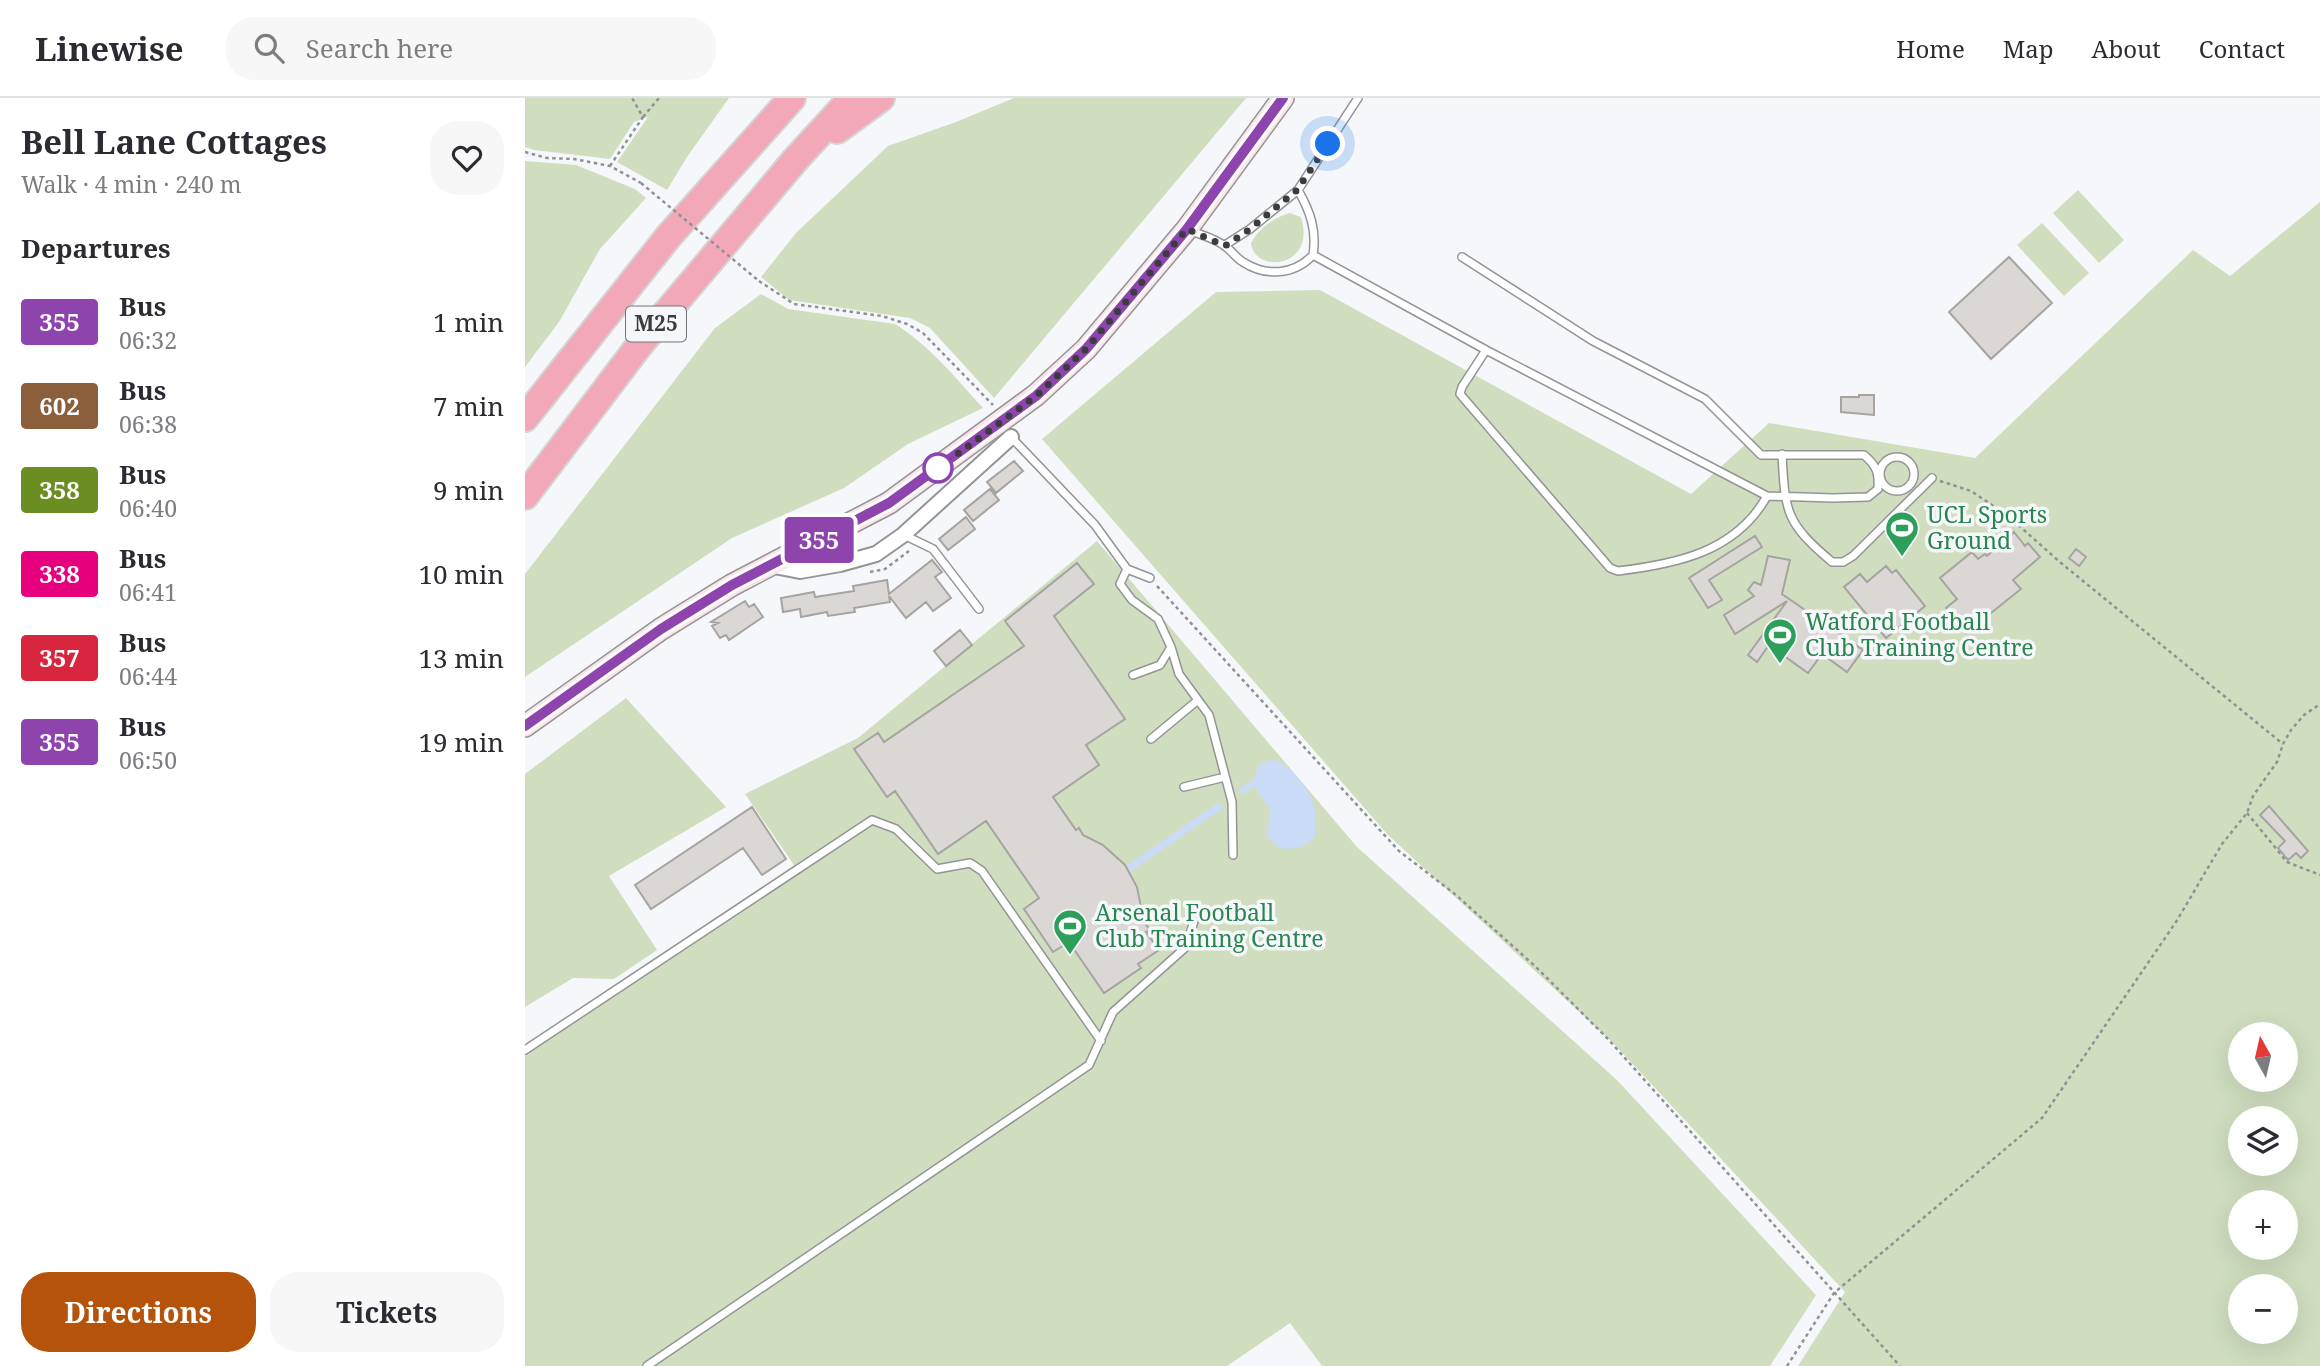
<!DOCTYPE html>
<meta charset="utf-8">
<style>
:root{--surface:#fff;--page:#f7f7f7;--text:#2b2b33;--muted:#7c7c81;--line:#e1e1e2;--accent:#b45309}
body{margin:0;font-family:"Noto Serif",serif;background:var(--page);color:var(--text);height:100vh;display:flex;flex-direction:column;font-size:26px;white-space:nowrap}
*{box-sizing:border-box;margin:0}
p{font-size:23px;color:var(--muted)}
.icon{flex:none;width:38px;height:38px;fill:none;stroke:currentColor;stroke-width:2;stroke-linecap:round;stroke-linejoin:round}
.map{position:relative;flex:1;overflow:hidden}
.drawer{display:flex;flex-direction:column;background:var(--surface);width:525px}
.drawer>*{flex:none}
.badge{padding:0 14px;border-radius:5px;font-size:24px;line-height:46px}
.needle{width:46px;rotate:352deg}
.buttons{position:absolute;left:1703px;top:924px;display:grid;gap:14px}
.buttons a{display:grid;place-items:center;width:70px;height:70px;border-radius:50%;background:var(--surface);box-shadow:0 7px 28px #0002;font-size:35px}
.you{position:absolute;width:35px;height:35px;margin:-18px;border:5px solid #fff;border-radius:50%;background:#1a73e8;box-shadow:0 0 0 10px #1a73e833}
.map>.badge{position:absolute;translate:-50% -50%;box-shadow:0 0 0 4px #fff}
h2{padding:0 21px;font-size:26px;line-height:63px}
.round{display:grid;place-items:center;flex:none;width:74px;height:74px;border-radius:28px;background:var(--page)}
.summary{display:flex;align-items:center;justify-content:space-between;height:119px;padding:0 21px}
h1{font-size:33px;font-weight:700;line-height:52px}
.action{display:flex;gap:14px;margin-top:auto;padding:14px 21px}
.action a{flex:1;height:80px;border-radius:28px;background:var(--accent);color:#fff;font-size:28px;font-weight:700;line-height:80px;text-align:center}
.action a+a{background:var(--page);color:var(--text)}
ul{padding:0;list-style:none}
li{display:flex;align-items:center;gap:21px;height:84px;padding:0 21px}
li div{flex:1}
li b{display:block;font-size:26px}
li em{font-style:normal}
li .badge{min-width:77px;font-weight:700;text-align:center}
header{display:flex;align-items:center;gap:42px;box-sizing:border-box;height:98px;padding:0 35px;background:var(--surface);border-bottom:2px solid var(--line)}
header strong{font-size:33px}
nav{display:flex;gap:38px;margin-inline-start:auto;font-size:24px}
.search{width:490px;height:63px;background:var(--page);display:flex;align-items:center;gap:18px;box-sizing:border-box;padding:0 24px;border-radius:28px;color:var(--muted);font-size:26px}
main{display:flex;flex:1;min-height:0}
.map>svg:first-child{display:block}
</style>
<header>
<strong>Linewise</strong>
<div class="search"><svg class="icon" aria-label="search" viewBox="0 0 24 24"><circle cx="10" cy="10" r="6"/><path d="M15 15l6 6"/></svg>Search here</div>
<nav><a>Home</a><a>Map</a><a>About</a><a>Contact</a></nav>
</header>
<main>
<section class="drawer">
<div class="summary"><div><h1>Bell Lane Cottages</h1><p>Walk · 4 min · 240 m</p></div><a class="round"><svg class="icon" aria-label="heart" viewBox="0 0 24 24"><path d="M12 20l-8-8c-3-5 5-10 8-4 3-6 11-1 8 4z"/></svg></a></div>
<h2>Departures</h2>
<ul>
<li><span class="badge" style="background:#8e44ad;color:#fff">355</span><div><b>Bus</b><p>06:32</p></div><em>1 min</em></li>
<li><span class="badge" style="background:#8b5e3c;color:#fff">602</span><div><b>Bus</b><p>06:38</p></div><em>7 min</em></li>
<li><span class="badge" style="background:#6b8e23;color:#fff">358</span><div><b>Bus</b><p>06:40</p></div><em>9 min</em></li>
<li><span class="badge" style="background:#e6007e;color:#fff">338</span><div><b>Bus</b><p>06:41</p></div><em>10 min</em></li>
<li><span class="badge" style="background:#d7263d;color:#fff">357</span><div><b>Bus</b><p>06:44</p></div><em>13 min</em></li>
<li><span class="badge" style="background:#8e44ad;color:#fff">355</span><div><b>Bus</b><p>06:50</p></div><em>19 min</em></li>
</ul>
<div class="action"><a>Directions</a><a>Tickets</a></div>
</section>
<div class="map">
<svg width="1795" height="1268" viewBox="0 0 1795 1268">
<rect width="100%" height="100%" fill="#f6f7fa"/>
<!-- green -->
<path fill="#d0debf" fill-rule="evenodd" d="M0,0h204l-42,59 -20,33 -50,-28 31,-45 -14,5 -24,37 -76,-9 -9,-3z
M489,0h232l-252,300 -64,-70 -20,-10 -121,-18 -28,-23 35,-44 92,-87 68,-24z
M0,63l51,4 59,24 11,9 -46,51 -41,73 -34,45z
M1553,92l46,50 -25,23 -46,-50z
M1795,104v1164h-522l47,-74 -231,-248 -226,-209 -346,-396 174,-147 104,-2 371,204 78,-71 206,35 218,-208 37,26zM1715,936h45v46h-45zM1715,1020h45v46h-45zM1715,1104h45v46h-45zM1715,1188h45v46h-45z
M765,115l11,4c16,52 -47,57 -50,26 8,-15 24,-26 39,-30z
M1517,125l47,50 -25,23 -47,-51z
M236,196l27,15 107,15c34,21 61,54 88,84l-75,36 -64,44 -112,50 -207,139v-103l190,-246z
M572,443l260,306 260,233 199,215 -46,71h-448l-32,-43 -63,43h-702v-318l269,-183 -49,-71 113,-56z
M101,600l100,109 -117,69 48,74 -43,29 -41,-1 -48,29v-233z"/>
<!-- water -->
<path fill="#c9dbf7" d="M747,662c16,1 36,28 41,42 3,11 2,23 2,34 -13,16 -41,20 -49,-4 10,-24 0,-26 -11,-46l-13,9 -3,-6 15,-10 4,-14z
M694,704l4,6 -93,64 -4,-6z"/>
<!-- building -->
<path fill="#dad7d5" stroke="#a6a4a1" stroke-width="2" d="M1484,159l43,46 -61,56 -42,-47z
M1334,297h15v20l-33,-3v-15h18z
M489,363l9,10 -27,22 -9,-11z
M465,391l9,11 -26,21 -9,-11z
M441,419l9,12 -27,21 -9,-11z
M1489,434l11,14 3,-3 12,14 -27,23 8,9 -55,44 -20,-25 11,-9 -17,-21 32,-26 6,7 7,-5 2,2z
M1230,438l7,11 -53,33 13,20 -14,8 -19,-30z
M1551,451l10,8 -7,9 -10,-8z
M1243,458l22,4 -8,34 81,56 -16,22 -25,-18 -14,19 -39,-28 -12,17 -9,-7 39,-54 -52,33 -11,-19 30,-19 -6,-6 6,-8 7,3z
M407,462l10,12 -7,5 16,21 -18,13 -7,-9 -20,16 -17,-22 1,6 -36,6 1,4 -27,4 -1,-4 -26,5 -1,-8 -17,3 -2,-14 33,-6 1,5 39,-6 -1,-5 34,-6 2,14z
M552,465l17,21 -40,32 71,103 -39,26 13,20 -46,32 23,33 3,-2 4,7 20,10 22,20 12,22 7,35 6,8 -4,2 13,18 -21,14 3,4 -37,25 -35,-51 -16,10 -29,-43 15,-11 -53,-77 -48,33 -43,-63 -8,6 -33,-48 24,-16 6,9 140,-96 -19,-25z
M1361,468l6,7 4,-3 29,36 -39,32 -42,-51 16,-13 7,8z
M220,503l4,6 5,-3 9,13 -34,23 -3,-5 -6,3 -8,-12 6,-3 -7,-1z
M435,532l12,15 -26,21 -12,-15z
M1744,708l39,45 -7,7 -5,-5 -8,7 -10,-12 7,-7 -25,-26z
M227,709l34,52 -24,16 -19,-27 -92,61 -16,-24z"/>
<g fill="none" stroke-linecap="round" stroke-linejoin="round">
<!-- lane casing -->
<g stroke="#939497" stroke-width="10">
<path id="lane" d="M773,92c12,21 19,40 15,65l173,95 281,146 66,2 35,-1 10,-8c1,-16 -1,-23 -14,-34h-103l-56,-56 -112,-58 -131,-84
M666,133c11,4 26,8 35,16 6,4 10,11 17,15 23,15 51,13 70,-7
M700,147l25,-16 48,-39 60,-92
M961,252l-24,37 -2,7 150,174 8,3c58,-7 118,-19 149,-75
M485,338l85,89 32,44 23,9
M1257,356c3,59 4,69 50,108h11l10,-6 79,-78
M1355 376a17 17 0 1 1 34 0a17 17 0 1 1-34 0Z
M379,437l29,14 46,60
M602,471l-7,15 12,16 26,19 13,28 -11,18 -27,10
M646,549l8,27 30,41 23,87 1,53
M626,641l47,-39
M659,689l41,-10
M0,952l347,-230 24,9 41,40 33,-6 12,8 119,170
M122,1268l442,-301 24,-53 73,-65 8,-26"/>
</g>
<!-- street casing -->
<g stroke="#939497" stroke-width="18">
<path id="street" d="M244,467l31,6 40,-7 36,-10 27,-19 108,-98"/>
</g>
<!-- secondary casing -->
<g stroke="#939497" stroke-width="24">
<path id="secondary" d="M0,628l136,-97 71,-44 157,-82 147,-108 50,-46 101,-120 96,-131"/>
</g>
<!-- highway casing -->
<g stroke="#d4d4d4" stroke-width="30">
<path id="highway" d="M312,32l44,-32
M0,320l143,-181 124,-139
M0,398l116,-153 155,-184 56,-61"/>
</g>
<!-- path -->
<path stroke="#909193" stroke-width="2.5" stroke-dasharray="3.5 3.5" stroke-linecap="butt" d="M118,19l16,-19
M0,54l22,6 27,1 36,7 31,17
M85,68l33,-49 -11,-19
M234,183l35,23 88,12 25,8 16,9 70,72
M1415,383l31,10 36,24 54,48 222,181
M345,474l15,-3 24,-18
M632,488l242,265 57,44 80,72 71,71 293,328
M1722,715l40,49 33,13
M1262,1268l47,-73 208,-175 134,-196 46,-78 25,-31 6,-17 24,-34 6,-18 8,-14 13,-15 16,-11"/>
<!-- lane -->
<use href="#lane" stroke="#fff" stroke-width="7"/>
<!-- street -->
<use href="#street" stroke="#fff" stroke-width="14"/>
<!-- secondary -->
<use href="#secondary" stroke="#fbe5ea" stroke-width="21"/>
<!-- highway -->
<use href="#highway" stroke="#f2a8b9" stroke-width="26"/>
<!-- path-bridge -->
<path stroke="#909193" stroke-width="2.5" stroke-dasharray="3.5 3.5" stroke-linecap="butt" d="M116,85l118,98"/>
</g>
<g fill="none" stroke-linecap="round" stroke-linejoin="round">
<!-- line casing -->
<g stroke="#fff" stroke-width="16">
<path id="line" d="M0,628l136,-97 71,-44 157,-82 147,-107 50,-47 101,-120 96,-131"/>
</g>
<!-- line -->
<use href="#line" stroke="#8e44ad" stroke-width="10"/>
<!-- walk -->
<path stroke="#3b3c3d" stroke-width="7" stroke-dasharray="0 12.6" d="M413,370l-5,4 103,-76 50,-47 101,-120 38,17 25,-17 47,-39 31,-46"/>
</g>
<!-- icons -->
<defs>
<g id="stadium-pin" transform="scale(1.75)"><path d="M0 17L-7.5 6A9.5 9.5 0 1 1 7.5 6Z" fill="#2e9e5b" stroke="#f6f7fa"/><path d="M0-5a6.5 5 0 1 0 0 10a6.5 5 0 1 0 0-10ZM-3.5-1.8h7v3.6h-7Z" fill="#fff"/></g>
</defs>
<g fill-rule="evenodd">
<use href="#stadium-pin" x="1377" y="430"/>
<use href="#stadium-pin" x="1255" y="537"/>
<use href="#stadium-pin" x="545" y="828"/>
</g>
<!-- markers -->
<circle fill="#fff" stroke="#8e44ad" stroke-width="3.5" cx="413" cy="370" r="14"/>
<g text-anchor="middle" stroke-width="7" stroke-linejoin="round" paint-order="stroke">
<!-- shield labels -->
<rect fill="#f6f7fa" stroke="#737476" stroke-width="2" x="101" y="208.5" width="60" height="35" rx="5"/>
<g font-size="21" font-weight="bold" fill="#3b3c3d">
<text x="131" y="233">M25</text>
</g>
<!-- leisure labels -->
<g font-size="23" fill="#27864d" stroke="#f6f7fa" text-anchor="start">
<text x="1402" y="425">UCL Sports<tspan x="1402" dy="26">Ground</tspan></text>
<text x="1280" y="532">Watford Football<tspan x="1280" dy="26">Club Training Centre</tspan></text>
<text x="570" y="823">Arsenal Football<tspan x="570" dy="26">Club Training Centre</tspan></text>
</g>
</g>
</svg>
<div class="buttons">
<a><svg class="needle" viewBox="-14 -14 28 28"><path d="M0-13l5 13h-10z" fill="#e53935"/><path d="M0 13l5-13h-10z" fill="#7c7c81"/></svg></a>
<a><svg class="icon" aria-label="layers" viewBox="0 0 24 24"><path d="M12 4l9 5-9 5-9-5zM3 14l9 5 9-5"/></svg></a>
<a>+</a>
<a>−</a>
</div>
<div class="you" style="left:803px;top:46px"></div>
<b class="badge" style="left:294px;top:442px;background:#8e44ad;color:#fff">355</b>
</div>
</main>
